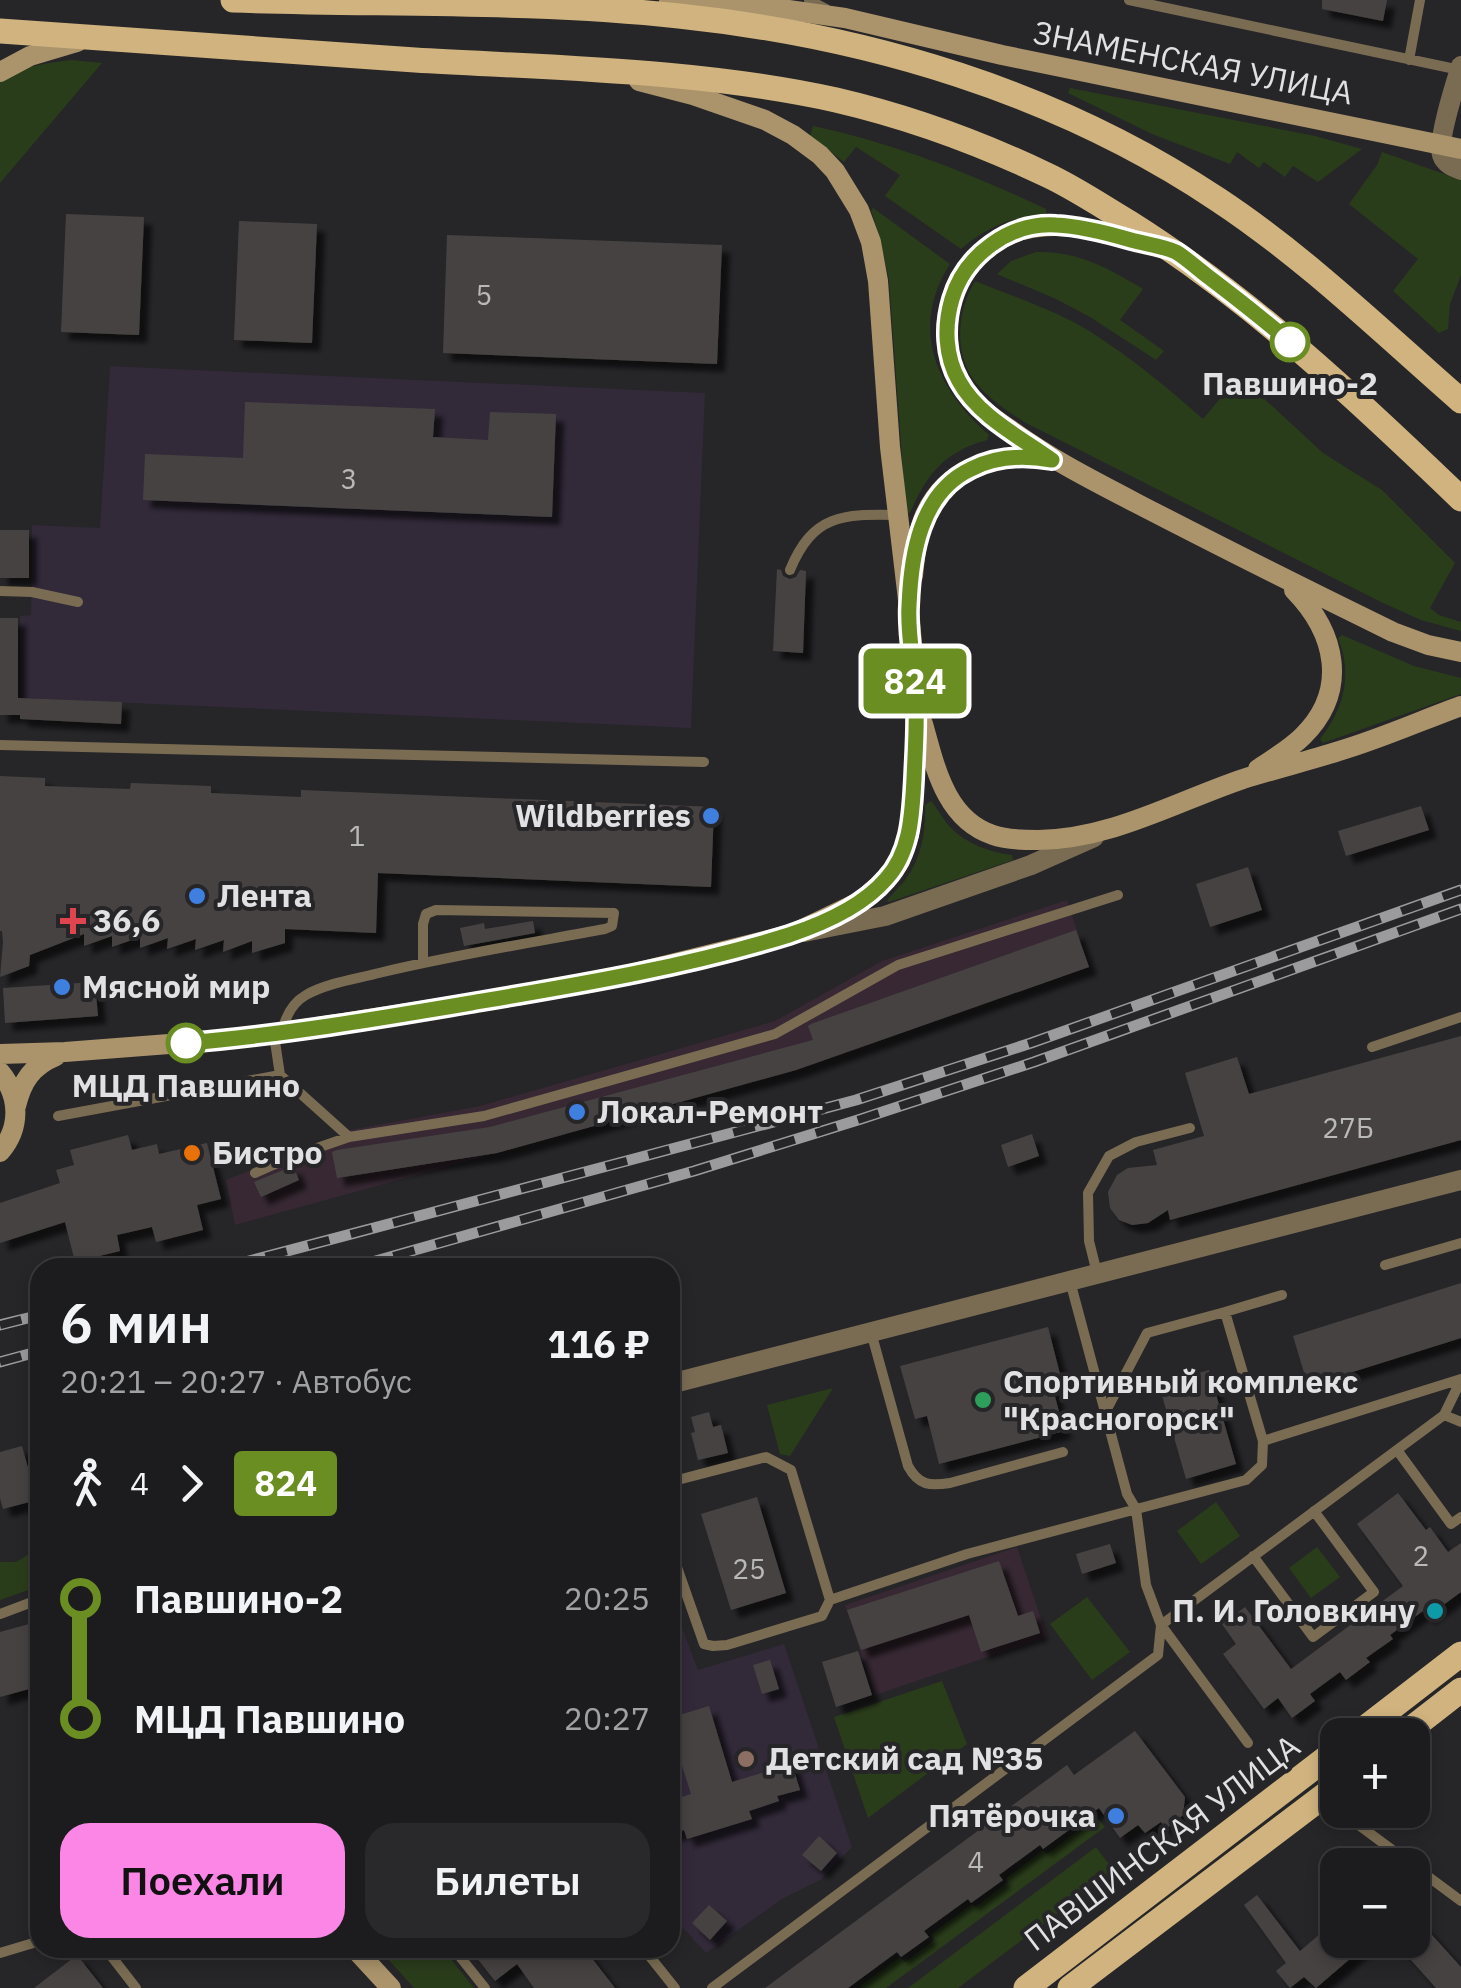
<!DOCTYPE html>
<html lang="ru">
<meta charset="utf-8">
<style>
:root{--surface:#1c1c1e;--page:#29292b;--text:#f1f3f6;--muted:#a0a1a4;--line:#3a3a3c;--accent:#fb86e5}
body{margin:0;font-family:"IBM Plex Sans",sans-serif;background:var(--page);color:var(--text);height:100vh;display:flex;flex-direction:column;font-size:38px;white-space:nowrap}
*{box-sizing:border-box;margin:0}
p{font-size:32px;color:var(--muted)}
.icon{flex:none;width:55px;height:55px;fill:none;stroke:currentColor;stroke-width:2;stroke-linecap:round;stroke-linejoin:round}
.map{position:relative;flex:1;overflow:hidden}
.drawer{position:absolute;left:30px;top:1258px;width:650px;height:700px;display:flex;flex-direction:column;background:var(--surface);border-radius:30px;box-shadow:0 5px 15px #0003,0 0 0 2px var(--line)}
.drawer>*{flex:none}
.badge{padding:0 20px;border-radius:8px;font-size:35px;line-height:65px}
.buttons{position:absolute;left:1320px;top:1718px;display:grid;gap:20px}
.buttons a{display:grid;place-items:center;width:110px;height:110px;border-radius:20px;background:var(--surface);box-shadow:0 5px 15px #0003,0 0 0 2px var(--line);font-size:50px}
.map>.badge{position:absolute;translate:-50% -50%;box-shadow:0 0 0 5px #fff}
.legs{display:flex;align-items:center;gap:15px;height:110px;padding:0 30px;font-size:32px}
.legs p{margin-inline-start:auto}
.headline{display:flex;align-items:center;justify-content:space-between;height:170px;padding:0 30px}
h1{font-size:55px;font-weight:600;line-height:75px}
.button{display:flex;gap:20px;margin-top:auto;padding:20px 30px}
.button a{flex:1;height:115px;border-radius:30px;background:var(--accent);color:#111;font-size:40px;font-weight:600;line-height:115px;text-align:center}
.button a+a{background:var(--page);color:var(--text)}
ul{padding:0 30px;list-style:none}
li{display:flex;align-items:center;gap:35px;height:120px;font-size:38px}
li i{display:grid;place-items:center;width:15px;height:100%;margin:0 12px;background:currentColor}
li i::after{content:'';width:25px;height:25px;margin:-12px;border:8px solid;border-radius:50%;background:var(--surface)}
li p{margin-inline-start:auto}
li:first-child i{background:linear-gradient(#0000 50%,currentColor 0)}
li:last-child i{background:linear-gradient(currentColor 50%,#0000 0)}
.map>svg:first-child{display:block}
</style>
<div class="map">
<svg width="1461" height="1988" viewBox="0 0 1461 1988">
<defs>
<filter id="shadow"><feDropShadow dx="8" dy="8" stdDeviation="2.5" flood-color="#0009"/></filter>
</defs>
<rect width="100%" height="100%" fill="#262528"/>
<!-- industrial -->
<path fill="#372833" d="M1067,900l22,67 -288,102 -566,156 -9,-45 124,-50 130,-24 295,-85 107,-60z
M1017,1547l30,90 -172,58 -30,-90z"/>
<!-- education -->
<path fill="#322939" d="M110,366l595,27 -14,335 -670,-30 -1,-82 11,-1 1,-90 68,3z
M670,1596l28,74 86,-26 68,203 -32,33 -38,19 -76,54 -36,-39z"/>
<!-- green -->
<path fill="#2a3d1b" d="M71,60l31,3 -102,120v-103c21,-14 46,-17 71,-20z
M1070,88l245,48 47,13 -44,33 -25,-16 -8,11 -21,-15 -5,6 -22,-16 -7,12 -78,-30 -84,-41z
M813,126c81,17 159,48 233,83v7c-31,-2 -61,12 -85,33l-76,-53 15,-21 -44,-28 -12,15 -34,-26z
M1382,152l79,28v95l-11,29 -2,25 -9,4 -46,-42 25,-32 -69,-55 28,-39z
M873,208l77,56c-41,64 -14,125 39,171l-2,5c-43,12 -60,34 -77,73l-4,-1 -17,-232 -9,-42 -9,-28z
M1036,252c42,-1 72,16 107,37l-23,31 44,31 -8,9 -66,-43 -34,-18 -59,-25 14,-13z
M975,281c39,16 80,29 116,51 39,25 77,56 112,87l31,-37 20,16 4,-5 65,60 59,37 73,73 -25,45 9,7 22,7v9l-40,-11 -38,-17 -359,-181c-19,-13 -42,-27 -54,-48 -16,-29 -11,-66 5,-93z
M1342,635l72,31 47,12v16l-138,49 -3,-4c24,-30 33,-65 18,-101z
M931,801c7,8 12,19 20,27 16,16 38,24 61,27l1,5 -124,42 -2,-1c4,-6 10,-12 16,-18 18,-23 23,-50 22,-78z
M833,1388l-43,68 -10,-2 -13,-49z
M1216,1502l24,34 -39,28 -24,-33z
M1317,1547l23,30 -29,21 -22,-30z
M36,1550l4,22 -6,16 -34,12v-38h16z
M1087,1597l43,55 -38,28 -42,-56z
M942,1681l25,63 -99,74 -34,-101z
M1093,1812l12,15 -219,161h-25l-1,-2 40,-29 5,5 29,-22 -3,-6 41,-30 3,3 33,-25 -2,-4 37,-28 4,4 36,-27 -3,-6z
M1096,1847l18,24 -156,117h-50z
M378,1948h64l32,40h-60z"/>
<!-- building -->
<path fill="#464342" filter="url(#shadow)" d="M1322,0h65l-4,21 -61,-12z
M66,214l78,3 -5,118 -78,-3z
M239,221l78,3 -5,119 -78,-3z
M447,235l275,10 -5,119 -274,-11z
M245,402l190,7 -2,28 55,3 2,-28 66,2 -4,103 -409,-17 2,-46 98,4z
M0,530h29v48h-29z
M777,569l4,1 2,6 7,3 6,-2 4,-7 6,1 -3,82 -30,-2z
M0,618h18v80l104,4 -1,22 -101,-5v-4h-20z
M0,776l45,2v8l85,3 1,-6 80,3v7l90,4v-7l413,17 -3,80 -333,-14 -2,60 -91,-4v14l-33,10v-12l-29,11 1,-12 -29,10 1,-11 -29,10 1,-11 -28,10v-11l-28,10v-11l-28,10v-12l-54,21 -1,11 -29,11 3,-35 -1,-11h-2z
M1421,806l8,24 -83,26 -8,-25z
M1248,867l14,43 -52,17 -14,-43z
M533,921l2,12 -71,13 -4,-18 24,-5 1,6z
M1076,930l13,37 -293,103 -299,83 -160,25 -5,-26 5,-2 153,-23 323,-87 -5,-14 3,-2z
M95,982l3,34 -93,7 -2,-35z
M1461,1036v104l-291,80 -2,-10 -20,13 -16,2 -13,-5 -9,-12 -2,-16 9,-17 11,-7 29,-3 -4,-15 51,-14 -19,-63 52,-16 12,37z
M1032,1134l7,22 -31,11 -7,-22z
M128,1135l4,15 25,-6 2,10 48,-11 14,56 -24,6 6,25 -47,12 -4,-15 -35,8 3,16 -45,11 -10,-40 -65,21v-40l60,-20 -4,-13 18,-5 -4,-15z
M293,1166l6,14 -38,17 -7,-15z
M1461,1283v55l-153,48 -15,-50z
M1048,1327l14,55 -10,3 12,46 -125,33 -12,-48 -12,3 -15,-53z
M1209,1370l27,94 -50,15 -27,-94z
M709,1412l4,15 8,-2 7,28 -30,7 -7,-27 4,-1 -4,-15z
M22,1446l15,54 -34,9 -3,-11v-46z
M1398,1493l28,37 4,-3 18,25 13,-9v49l-34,25 -4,-6 -33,24 3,4 -27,19 4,4 -24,18 -6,-8 -30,22 5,7 -23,17 -14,-20 -14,11 -41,-55 13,-10 -14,-20 23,-17 46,62 112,-83 -46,-62z
M757,1497l29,96 -55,17 -30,-96z
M1110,1544l6,19 -34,11 -6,-20z
M999,1561l19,55 15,-5 7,22 -59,19 -12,-37 -108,35 -14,-40z
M40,1621v65l-40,11v-65z
M858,1651l14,44 -36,12 -14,-45z
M770,1660l9,29 -17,5 -9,-29z
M709,1706l23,76 40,-12 -1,-5 19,-7 10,32 -23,6 2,5 -30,10 3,8 -65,20 -3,-9 -14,5v-34l21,-7 -21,-67v-9z
M1135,1731l50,66 -2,18 -17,14 -5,-7 -16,11 -7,-8 -18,13 -21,-30 -56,41 -3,-4 -41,30 4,5 -32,23 -3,-4 -44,32 5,6 -28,20 -4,-5 -49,36h-83l302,-223 7,10z
M819,1836l18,17 -16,18 -19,-16z
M1257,1895l43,56 27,-23 10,12h35l-56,48 -12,-11 -14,11 -14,-17 10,-8 -42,-58z
M709,1905l18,16 -17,19 -18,-17z
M1412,1913l49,54v21h-25l-43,-48h19z
M469,1948h115l31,40h-81l-17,-24 -22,17z
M77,1955l26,33h-69z"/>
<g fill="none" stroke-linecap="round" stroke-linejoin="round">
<!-- lane -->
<path stroke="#7a6c53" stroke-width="10" d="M809,0l17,9
M1129,0l331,70
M1409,60l11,-60
M790,570c23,-56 53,-56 107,-55
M0,591l32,1 46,10
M0,745l704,17
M282,1032c3,-14 10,-29 24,-37 21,-12 50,-16 73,-22 75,-18 150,-30 226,-44l7,-3 2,-13 -178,-3 -10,4 -3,10v38
M1372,1047l89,-30
M280,1075l69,62
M58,1116l222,-41 -6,-40
M255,1173l36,-16 58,-20 135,-21 291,-82 123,-69 220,-70
M1385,1265l76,-22
M1097,1273l-8,-32 -1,-48 21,-37 27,-14 54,-14
M871,1332l37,134c11,20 22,20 42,17l113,-31
M1106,1411l41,-78 78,-21
M1444,1415l17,7
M1263,1441l198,-62
M1397,1450l54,74 10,-7
M670,1482l96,-25 25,13 39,130 -8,16 -95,29 -14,1 -9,-2 -32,-91
M1253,1556l60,81 61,-45 -60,-81
M830,1600l137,-46 279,-74 16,-15 1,-24 -38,-129 57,-17
M0,1614l40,-15
M1248,1743l-87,-118 283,-210 17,-35
M1356,1823l105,78
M105,1948l31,40
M453,1948l32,40
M643,1948l32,40
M0,1953l40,-12
M712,1988l446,-333 3,-30 -15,-40 -10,-76 -9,-15 -57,-213"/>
<!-- street -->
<path stroke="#7a6c53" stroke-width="20" d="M1461,66c-5,16 -24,75 -19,89 3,9 11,12 19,15
M804,932l81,-16 146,-51 63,-28
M670,1384l791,-204"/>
<!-- secondary -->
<path stroke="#ab946c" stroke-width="20" d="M668,5h47l67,4 63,9 157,37 459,94
M0,72l30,-16 47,-14
M1159,247c-59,-16 -129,-41 -179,7 -39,38 -45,102 -9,144 11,14 27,23 41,33 40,29 80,49 124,72 85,44 171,87 257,129l35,13 33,7
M913,576c2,-20 4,-42 12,-61 22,-49 77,-64 126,-56
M923,724c12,42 22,95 70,111 14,5 31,5 45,5 74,-1 137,-38 205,-61 32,-10 64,-18 96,-28 41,-12 81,-30 122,-45
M1258,769c15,-10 32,-20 45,-33 46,-46 33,-103 -9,-146
M0,1054l65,-2 156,-12 52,-6 249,-39 105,-20 165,-41 67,-32 26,-21 15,-20 9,-26 4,-29 4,-103 -8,-95 -19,-161 -12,-166 -7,-39 -12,-32 -24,-39 -15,-16 -27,-20 -28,-15 -72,-25 -54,-14
M0,1072c20,24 21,56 0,80
M16,1106c6,-25 16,-40 40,-50
M354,1948l37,40"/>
<!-- primary -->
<path stroke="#d0b37e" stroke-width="25" d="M233,0c148,5 298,0 446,16 189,20 378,76 538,183 88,58 165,133 244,202
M0,31c138,10 276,20 415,29 139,8 285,10 421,40 73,17 144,43 211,75 28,13 56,32 83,48 122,77 227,176 331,276
M1356,1735l105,-81
M1403,1735l58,-45
M1026,1988l312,-239
M1070,1988l268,-203"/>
<!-- rail casing -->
<g stroke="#9b9a9c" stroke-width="11">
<path id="rail" d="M223,1268l633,-168 175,-57 430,-153
M351,1268l343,-97 167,-52 173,-57 427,-153
M0,1325l40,-10
M0,1362l40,-11"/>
</g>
<!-- rail -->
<use href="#rail" stroke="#262528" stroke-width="8" stroke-dasharray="22" stroke-linecap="butt"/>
</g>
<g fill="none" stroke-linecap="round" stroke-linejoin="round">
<!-- line-1 casing -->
<g stroke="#fff" stroke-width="22">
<path id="line-1" d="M186,1043c96,-8 191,-24 285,-40 106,-18 215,-36 318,-68 33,-11 74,-29 97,-56 25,-27 26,-65 28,-100 1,-25 3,-50 2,-75 0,-33 -9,-66 -7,-98 2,-51 11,-113 62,-137 25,-13 53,-14 81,-9 -32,-23 -74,-44 -93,-79 -14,-25 -15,-55 -7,-82 13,-44 58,-77 104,-74 25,1 51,8 75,15 14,4 32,6 45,12 10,6 21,16 30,23 29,22 57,44 84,67"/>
</g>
<!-- line-1 -->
<use href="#line-1" stroke="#6b8e23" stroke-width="15"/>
</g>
<!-- markers -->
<g fill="#fff" stroke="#6b8e23" stroke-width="5">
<circle cx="1290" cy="342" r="18"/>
<circle cx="186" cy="1043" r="18"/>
</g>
<g fill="#3f7fe0" stroke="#262528" stroke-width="4">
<circle cx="711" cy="816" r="10"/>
<circle cx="197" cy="896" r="10"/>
<circle cx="62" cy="987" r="10"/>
<circle cx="577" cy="1112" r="10"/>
<circle cx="1116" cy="1816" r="10"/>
</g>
<path fill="#e0444e" stroke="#262528" stroke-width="4" d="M68 906h10v10h10v10h-10v10h-10v-10h-10v-10h10z"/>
<circle fill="#e8710a" stroke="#262528" stroke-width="4" cx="192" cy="1153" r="10"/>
<circle fill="#2e9e5b" stroke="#262528" stroke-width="4" cx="983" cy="1400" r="10"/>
<circle fill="#0f9aa8" stroke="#262528" stroke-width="4" cx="1435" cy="1611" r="10"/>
<circle fill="#8d6e63" stroke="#262528" stroke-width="4" cx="746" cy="1759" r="10"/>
<g text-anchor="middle" stroke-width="8" stroke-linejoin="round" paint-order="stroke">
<!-- number labels -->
<g font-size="28" fill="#bab9ba">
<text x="484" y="305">5</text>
<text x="349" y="489">3</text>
<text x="357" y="846">1</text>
<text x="1348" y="1138">27Б</text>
<text x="1421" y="1566">2</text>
<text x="749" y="1579">25</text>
<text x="976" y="1872">4</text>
</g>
<!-- street labels -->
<g font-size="32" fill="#e1e0e2" stroke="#262528">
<text transform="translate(1193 63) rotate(11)" y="11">ЗНАМЕНСКАЯ УЛИЦА</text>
<text transform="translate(1162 1843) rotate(-37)" y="11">ПАВШИНСКАЯ УЛИЦА</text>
</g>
<!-- stop labels -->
<g font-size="32" font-weight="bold" fill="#e1e0e2" stroke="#262528">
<text x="1290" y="395">Павшино-2</text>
<text x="186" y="1097">МЦД Павшино</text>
</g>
<!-- poi labels -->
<g font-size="32" font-weight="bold" fill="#e1e0e2" stroke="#262528" text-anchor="start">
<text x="691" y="827" text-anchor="end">Wildberries</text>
<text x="217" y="907">Лента</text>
<text x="93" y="932">36,6</text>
<text x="82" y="998">Мясной мир</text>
<text x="597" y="1123">Локал-Ремонт</text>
<text x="212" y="1164">Бистро</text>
<text x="1003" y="1393">Спортивный комплекс<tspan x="1003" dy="37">"Красногорск"</tspan></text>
<text x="1415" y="1622" text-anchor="end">П. И. Головкину</text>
<text x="766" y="1770">Детский сад №35</text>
<text x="1096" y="1827" text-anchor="end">Пятёрочка</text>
</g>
</g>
</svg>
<div class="buttons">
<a>+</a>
<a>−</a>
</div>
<b class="badge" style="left:915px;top:681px;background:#6b8e23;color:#fff">824</b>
<section class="drawer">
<div class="headline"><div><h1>6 мин</h1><p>20:21 – 20:27 · Автобус</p></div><b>116 ₽</b></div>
<div class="legs"><svg class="icon" aria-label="walk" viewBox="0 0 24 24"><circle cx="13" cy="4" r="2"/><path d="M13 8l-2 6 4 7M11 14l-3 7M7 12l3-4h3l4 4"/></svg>4<svg class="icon" aria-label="forward" viewBox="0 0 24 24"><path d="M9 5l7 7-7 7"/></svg><b class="badge" style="background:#6b8e23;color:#fff">824</b></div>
<ul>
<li><i style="color:#6b8e23"></i><b>Павшино-2</b><p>20:25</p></li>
<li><i style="color:#6b8e23"></i><b>МЦД Павшино</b><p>20:27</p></li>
</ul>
<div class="button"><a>Поехали</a><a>Билеты</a></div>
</section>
</div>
